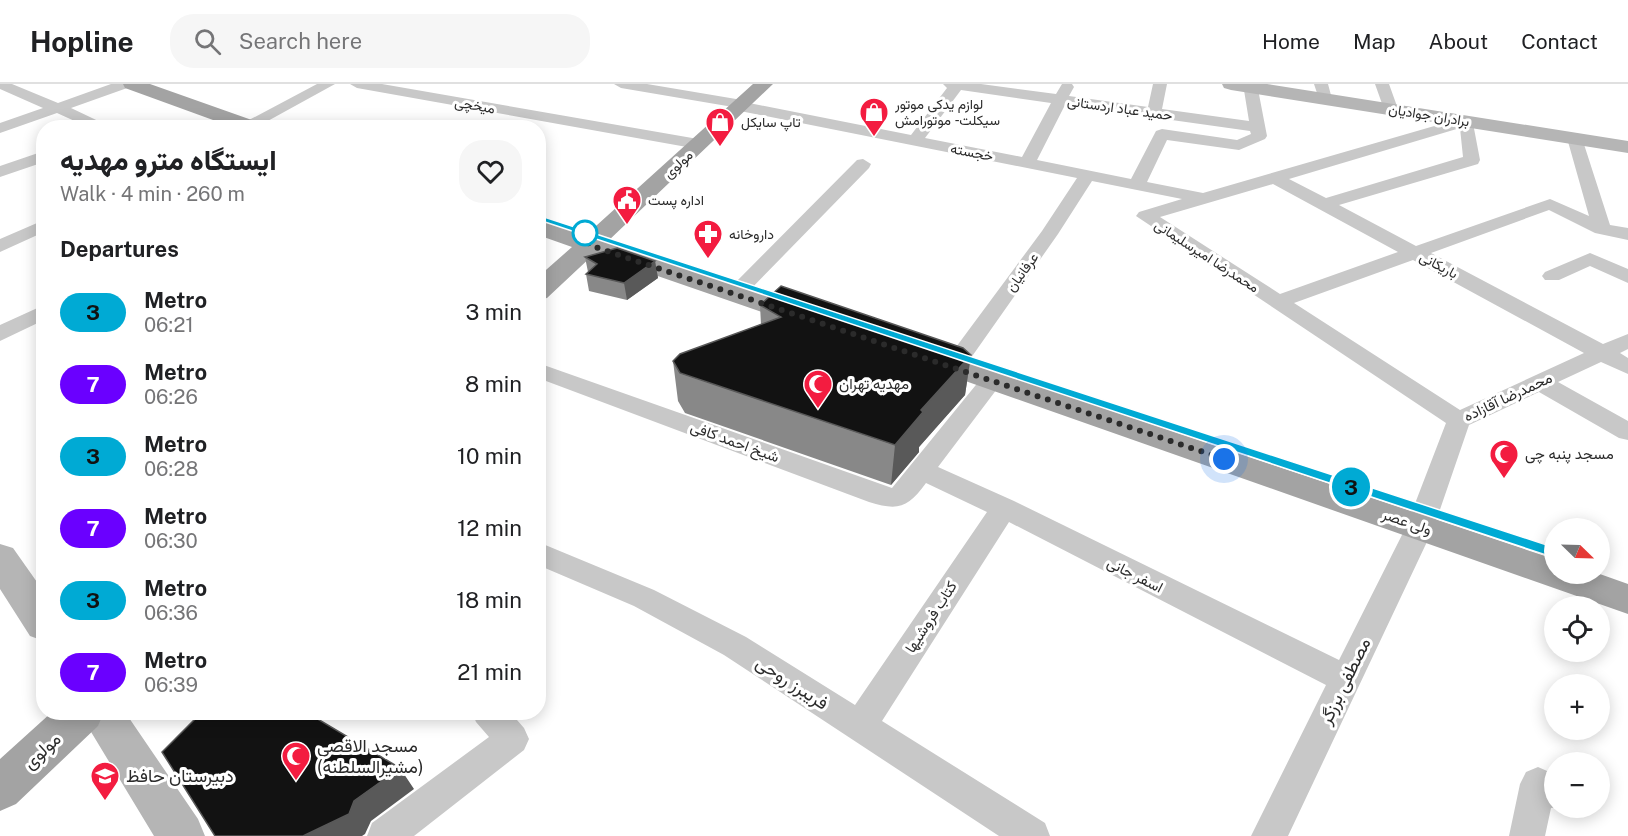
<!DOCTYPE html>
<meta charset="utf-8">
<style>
:root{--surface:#fff;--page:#f6f6f6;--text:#202124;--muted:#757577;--line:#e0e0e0}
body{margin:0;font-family:"Public Sans",Vazirmatn,sans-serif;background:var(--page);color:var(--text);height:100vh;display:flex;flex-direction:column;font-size:22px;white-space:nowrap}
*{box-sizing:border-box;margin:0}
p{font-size:20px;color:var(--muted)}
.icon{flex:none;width:33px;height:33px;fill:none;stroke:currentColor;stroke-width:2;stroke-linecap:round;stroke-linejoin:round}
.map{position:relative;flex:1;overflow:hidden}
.drawer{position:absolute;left:36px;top:36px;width:510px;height:600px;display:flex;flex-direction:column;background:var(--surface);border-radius:24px;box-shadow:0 3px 15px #0003}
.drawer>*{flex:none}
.badge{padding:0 12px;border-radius:20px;font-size:21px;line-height:39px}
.needle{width:39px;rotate:113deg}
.controls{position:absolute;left:1544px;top:434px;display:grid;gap:12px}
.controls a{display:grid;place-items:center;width:66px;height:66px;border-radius:50%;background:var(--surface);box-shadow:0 3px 15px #0003;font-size:30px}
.you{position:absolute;width:30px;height:30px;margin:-15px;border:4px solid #fff;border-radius:50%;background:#1a73e8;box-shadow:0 0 0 9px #1a73e833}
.map>.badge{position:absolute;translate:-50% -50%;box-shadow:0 0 0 3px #fff}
h2{padding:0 24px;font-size:22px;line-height:54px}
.round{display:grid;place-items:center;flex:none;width:63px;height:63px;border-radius:24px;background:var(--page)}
.head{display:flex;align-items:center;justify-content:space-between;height:102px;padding:0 24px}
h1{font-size:28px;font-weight:800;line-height:45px}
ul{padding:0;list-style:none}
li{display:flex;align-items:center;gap:18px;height:72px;padding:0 24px}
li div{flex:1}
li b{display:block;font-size:22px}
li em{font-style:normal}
li .badge{min-width:66px;font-weight:700;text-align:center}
header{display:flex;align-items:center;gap:36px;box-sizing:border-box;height:84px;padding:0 30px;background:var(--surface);border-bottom:2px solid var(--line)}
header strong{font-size:28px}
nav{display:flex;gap:33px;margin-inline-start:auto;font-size:21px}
.search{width:420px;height:54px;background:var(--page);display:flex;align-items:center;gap:15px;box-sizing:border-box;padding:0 21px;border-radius:24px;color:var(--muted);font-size:22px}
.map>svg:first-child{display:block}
</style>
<header>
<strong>Hopline</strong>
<div class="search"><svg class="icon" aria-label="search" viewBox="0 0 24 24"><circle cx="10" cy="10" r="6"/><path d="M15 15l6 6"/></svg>Search here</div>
<nav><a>Home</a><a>Map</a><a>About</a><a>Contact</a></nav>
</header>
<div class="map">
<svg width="1628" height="752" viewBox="0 0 1628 752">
<rect width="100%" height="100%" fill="#fff"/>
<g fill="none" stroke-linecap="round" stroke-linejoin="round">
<!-- street -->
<path fill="#c8c8c8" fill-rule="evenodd" d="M0,0h12l46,19 53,-19h21l-2,3 -59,21 42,20h-23l-33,-15 -57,20v-10l43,-15 -43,-19z
M317,0h18l-80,44h-21z
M350,0h32l316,55 8,5 -8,5 -341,-61z
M614,0h33l95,16 7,3 162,32 36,-47 -4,-4h38l75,10 6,-10h10l2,3 -5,9 79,11 5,-23h14l-5,25 87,12 -6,-37h14l10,52 -2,3 -26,11 -72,-10 -20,42 56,11 259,-75h10l8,42 -2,4 -139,41 77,41 134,-47 39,17 -22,-78 8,-5 6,2 29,90 18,3v12l-33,-7 -46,-23 -118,43 172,91 25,-10v15l-8,4 8,5v16l-27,-12 -43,20 70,39v19l-9,-2 -80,-46 -70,33 -35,102 -146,309h-37l75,-151 -317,-163 -127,199 163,102 5,13h-51l-275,-181 -90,-49 -96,-41v-23l116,48 92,47 109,68 132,-193 -61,-29c-18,25 -28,28 -57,19l-331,-124v-15l354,125 92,-113 8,-2 8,2 4,5 -4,5 -62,82 76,34 325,159 67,-133 40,-104 -310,-207 3,-4 43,-13 -90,-18 -34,53 -97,138 -8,2 -8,-2 -3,-5 3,-5 97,-131 35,-53 -337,-67 -7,-4 -112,-19zM961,6l90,13 -29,54 -97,-19zM1065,21l185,26 1,3 -14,6 -75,-11 -6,2 -25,48 -94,-19zM1460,44l3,29 -137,41 -37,-19zM1273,100l125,68 -118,42 -120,-77zM1413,176l171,93 -124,57 -166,-107z
M1314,0h14l4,15 -2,3h-10z
M1375,0h14l9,25 -3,3h-10z
M44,67v11l-44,15v-11z
M863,75l8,5 -2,4 -126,129 -7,2 -7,-2 -3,-4 3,-4 128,-129z
M44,136v12l-44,20v-13z
M1590,169l38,16v14l-38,-17 -31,14h-14l-3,-4 3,-4z
M44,221v15l-44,21v-16z
M472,628h38l14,16 5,11 -5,11 -110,86h-47l5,-13 117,-86 -13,-15z
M1538,683l16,7v33h5l-8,1 -6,28h-36l11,-52 6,-12z"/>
<!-- secondary -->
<path fill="#b5b5b5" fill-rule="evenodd" d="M1222,0h45l361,57v12l-397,-63 -7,-2z
M0,460l13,4 31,44v49l-14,-5 -30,-47z
M79,628h46l73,107 7,17h-51z"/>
<!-- primary -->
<path fill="#a3a3a3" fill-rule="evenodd" d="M123,0h27l113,40 3,4h-31l-110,-40z
M753,0h20l-166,158 207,69 4,6 -4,6 -10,2 -10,-2 -200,-69 -47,44 -9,2v-23l34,-30 -34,-12v-15l48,15z
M927,265l627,210v14h43l31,11v30l-711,-250 -5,-6 5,-6z
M52,628h52l-6,14 -82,78 -16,7v-52z"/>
</g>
<!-- wall -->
<path fill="#888" d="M585,173l70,4 3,17 -31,22 -38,-9 -3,-17 2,-2z
M760,221l211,50 -6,40 -46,52v5l-28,33 -206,-72 -7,-12 -5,-40 88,-36z"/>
<!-- shaded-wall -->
<path fill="#595959" d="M655,177l3,17 -31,22 -3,-17z
M971,271l-6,40 -46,52v5l-28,33 4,-40 26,-35z
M400,684l14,21 -43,32 -6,13 -3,2h-59z"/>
<!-- building -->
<path fill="#121212" stroke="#595959" stroke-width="1.5" d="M617,164l38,13 -31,22 -38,-9 11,-10 -12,-7z
M781,202l182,62 8,7 -50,55 2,2 -28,33 -215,-72 -7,-12 7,-7 101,-37 -21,-12z
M202,628h104l94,56 -46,33 -5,13 -46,22h-88l-53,-84z"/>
<!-- line -->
<path fill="#00aad4" stroke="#fff" stroke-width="1.5" d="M538,131l1021,334 1,4 -6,5 -5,-2 -1013,-337 -2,-1z"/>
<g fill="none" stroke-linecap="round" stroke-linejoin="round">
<!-- walk -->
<path stroke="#2b2b2b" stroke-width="6" stroke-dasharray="0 10.8" d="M585,149l4,12 635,214"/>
</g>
<!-- icons -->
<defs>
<g id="shop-pin" transform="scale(1.5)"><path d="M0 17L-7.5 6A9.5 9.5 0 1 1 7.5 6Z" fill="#f31c40" stroke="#fff"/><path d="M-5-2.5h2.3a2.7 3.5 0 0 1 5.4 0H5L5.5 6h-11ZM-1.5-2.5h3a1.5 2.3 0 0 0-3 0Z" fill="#fff"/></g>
<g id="civic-pin" transform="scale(1.5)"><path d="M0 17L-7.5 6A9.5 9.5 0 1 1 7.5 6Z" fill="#f31c40" stroke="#fff"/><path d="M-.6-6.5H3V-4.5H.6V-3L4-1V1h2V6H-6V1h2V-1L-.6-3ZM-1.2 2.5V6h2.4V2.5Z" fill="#fff"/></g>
<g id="pharmacy-pin" transform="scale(1.5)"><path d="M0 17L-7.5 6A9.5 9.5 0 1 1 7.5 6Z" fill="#f31c40" stroke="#fff"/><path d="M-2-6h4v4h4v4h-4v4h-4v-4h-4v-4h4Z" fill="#fff"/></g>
<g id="mosque-pin" transform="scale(1.5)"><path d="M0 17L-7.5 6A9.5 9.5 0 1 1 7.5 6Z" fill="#f31c40" stroke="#fff"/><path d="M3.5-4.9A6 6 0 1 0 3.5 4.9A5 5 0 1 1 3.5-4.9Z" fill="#fff"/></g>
<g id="school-pin" transform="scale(1.5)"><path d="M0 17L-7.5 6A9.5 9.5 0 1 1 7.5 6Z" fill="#f31c40" stroke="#fff"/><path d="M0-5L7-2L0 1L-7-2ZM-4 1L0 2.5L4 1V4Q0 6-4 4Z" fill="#fff"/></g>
</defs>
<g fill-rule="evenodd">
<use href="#shop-pin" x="874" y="28"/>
<use href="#shop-pin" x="720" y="38"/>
<use href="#civic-pin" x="627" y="116"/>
<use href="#pharmacy-pin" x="708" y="150"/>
<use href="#mosque-pin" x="818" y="300"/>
<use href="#mosque-pin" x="1504" y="370"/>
<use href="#mosque-pin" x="296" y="672"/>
<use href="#school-pin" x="105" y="692"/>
</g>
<!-- markers -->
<circle fill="#fff" stroke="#00aad4" stroke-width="3" cx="585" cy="149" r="12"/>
<g text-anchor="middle" stroke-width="6" stroke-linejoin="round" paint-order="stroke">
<!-- far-poi labels -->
<g font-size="14" fill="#2b2b2b" stroke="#fff" text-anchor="start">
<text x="895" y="25">لوازم یدکی موتور<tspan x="895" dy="16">سیکلت - موتورامش</tspan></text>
<text x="741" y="43">تاپ سایکل</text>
<text x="648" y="121">اداره پست</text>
<text x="729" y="155">داروخانه</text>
</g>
<!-- far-street labels -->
<g font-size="14" fill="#2b2b2b" stroke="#fff">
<text transform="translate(475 21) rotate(10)" y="5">میخچی</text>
<text transform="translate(1120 24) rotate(8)" y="5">حمید عباد اردستانی</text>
<text transform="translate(1429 31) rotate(9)" y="5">برادران جوادیان</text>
<text transform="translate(972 68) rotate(11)" y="5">خجسته</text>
<text transform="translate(678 80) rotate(-43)" y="5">مولوی</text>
<text transform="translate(1207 172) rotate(33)" y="5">محمدرضا امیرسلیمانی</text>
<text transform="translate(1439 181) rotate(28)" y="5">باریکانی</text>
<text transform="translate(1022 188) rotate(-54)" y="5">عرفانیان</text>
</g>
<!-- poi labels -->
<g font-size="15" fill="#2b2b2b" stroke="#fff" text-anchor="start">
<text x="839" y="305">مهدیه تهران</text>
<text x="1525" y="375">مسجد پنبه چی</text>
</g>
<!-- street labels -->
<g font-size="15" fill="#2b2b2b" stroke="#fff">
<text transform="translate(1508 313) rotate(-25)" y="5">محمدرضا آقازاده</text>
<text transform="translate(735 358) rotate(20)" y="5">شیخ احمد کافی</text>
<text transform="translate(1407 438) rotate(19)" y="5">ولی عصر</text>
<text transform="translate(1135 491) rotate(27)" y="5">اسفر جانی</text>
<text transform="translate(931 533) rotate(-57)" y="5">کتاب فروشیها</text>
</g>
<!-- near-street labels -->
<g font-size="18" fill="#2b2b2b" stroke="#fff">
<text transform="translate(1345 597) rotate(-64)" y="6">مصطفی برزگر</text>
<text transform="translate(792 599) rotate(33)" y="6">فریبرز روحی</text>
<text transform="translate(42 667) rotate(-43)" y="6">مولوی</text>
</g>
<!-- near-poi labels -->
<g font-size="18" fill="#2b2b2b" stroke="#fff" text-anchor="start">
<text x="317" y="668">مسجد الاقصی<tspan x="317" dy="21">(مشیرالسلطنه)</tspan></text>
<text x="126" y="698">دبیرستان حافظ</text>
</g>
</g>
</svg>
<div class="controls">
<a><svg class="needle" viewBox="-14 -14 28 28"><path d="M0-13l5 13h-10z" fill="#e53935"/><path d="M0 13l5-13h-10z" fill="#757577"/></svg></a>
<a><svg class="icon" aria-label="locate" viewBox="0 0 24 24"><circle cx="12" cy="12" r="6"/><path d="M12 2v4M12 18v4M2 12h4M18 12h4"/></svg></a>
<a>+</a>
<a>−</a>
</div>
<div class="you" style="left:1224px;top:375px"></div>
<b class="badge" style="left:1351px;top:403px;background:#00aad4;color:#111">3</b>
<section class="drawer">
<div class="head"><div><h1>ایستگاه مترو مهدیه</h1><p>Walk · 4 min · 260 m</p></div><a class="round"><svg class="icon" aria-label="heart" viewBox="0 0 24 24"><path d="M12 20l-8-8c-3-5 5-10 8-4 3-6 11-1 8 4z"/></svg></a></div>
<h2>Departures</h2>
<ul>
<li><span class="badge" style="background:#00aad4;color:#111">3</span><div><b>Metro</b><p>06:21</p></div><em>3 min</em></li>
<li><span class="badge" style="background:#6a00ff;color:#fff">7</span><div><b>Metro</b><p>06:26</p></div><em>8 min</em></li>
<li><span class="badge" style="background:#00aad4;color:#111">3</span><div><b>Metro</b><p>06:28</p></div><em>10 min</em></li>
<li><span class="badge" style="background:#6a00ff;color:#fff">7</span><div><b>Metro</b><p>06:30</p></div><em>12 min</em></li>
<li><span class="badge" style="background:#00aad4;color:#111">3</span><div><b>Metro</b><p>06:36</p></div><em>18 min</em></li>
<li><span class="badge" style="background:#6a00ff;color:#fff">7</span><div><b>Metro</b><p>06:39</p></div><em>21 min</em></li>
</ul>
</section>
</div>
